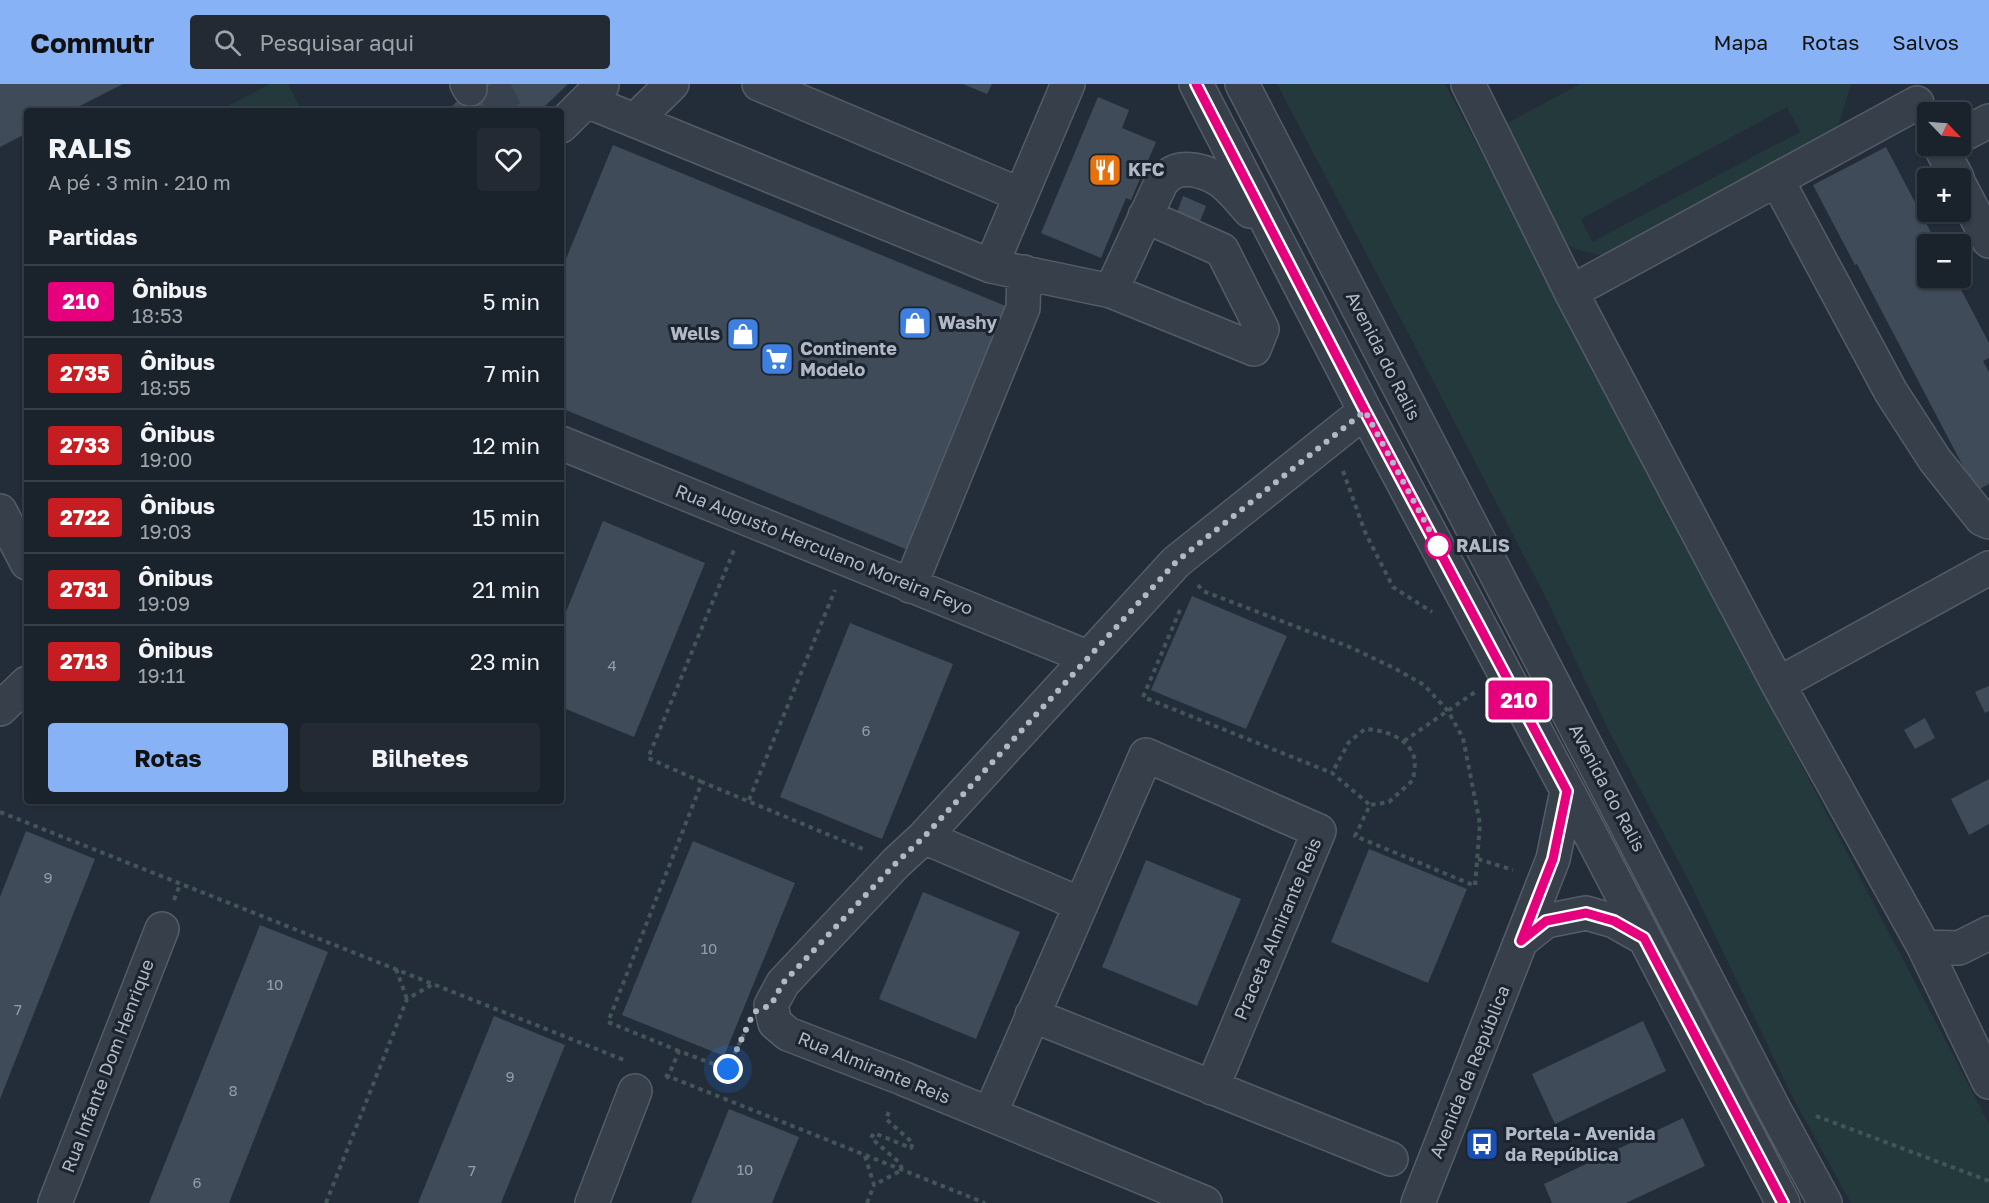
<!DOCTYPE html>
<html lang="pt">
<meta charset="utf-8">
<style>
:root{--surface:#1a222c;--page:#232a34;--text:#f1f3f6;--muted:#9fa4a9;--line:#383f48;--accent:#87b2f5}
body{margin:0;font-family:"Golos Text",sans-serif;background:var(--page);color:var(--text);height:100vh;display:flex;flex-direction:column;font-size:22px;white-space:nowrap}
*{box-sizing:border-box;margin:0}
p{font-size:20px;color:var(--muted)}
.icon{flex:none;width:33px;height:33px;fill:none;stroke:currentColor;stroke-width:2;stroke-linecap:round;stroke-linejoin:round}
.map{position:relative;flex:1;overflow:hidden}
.drawer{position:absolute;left:24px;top:24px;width:540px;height:696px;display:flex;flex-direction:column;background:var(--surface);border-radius:6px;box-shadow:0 2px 4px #0004,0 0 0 2px var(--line)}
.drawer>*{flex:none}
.badge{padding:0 12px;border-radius:4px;font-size:21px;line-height:39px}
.needle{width:39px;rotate:115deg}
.tools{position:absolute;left:1917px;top:18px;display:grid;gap:12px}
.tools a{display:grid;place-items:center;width:54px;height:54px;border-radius:6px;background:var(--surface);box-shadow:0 2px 4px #0004,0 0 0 2px var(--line);font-size:30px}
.you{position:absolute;width:30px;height:30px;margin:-15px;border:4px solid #fff;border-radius:50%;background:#1a73e8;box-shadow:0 0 0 9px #1a73e833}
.map>.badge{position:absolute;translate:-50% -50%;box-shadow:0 0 0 3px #fff}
h2{padding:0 24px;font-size:22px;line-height:54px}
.round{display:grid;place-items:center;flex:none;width:63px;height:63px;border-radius:6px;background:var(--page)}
.overview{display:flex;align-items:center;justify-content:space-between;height:102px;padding:0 24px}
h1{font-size:28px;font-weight:700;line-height:45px}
.primary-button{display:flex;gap:12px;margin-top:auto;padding:12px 24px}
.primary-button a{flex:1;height:69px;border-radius:6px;background:var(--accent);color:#111;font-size:24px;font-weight:700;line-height:69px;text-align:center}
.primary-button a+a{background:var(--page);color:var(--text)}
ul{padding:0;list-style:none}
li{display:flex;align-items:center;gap:18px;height:72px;padding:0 24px;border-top:2px solid var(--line)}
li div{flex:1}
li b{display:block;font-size:22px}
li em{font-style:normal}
li .badge{min-width:66px;font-weight:700;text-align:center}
header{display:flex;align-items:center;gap:36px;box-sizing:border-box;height:84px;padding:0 30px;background:var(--accent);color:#111}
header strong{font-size:28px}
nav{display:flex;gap:33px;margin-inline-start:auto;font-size:21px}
.search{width:420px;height:54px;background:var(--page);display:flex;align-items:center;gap:15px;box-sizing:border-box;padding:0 21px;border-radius:6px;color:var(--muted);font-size:22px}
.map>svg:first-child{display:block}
</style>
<header>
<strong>Commutr</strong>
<div class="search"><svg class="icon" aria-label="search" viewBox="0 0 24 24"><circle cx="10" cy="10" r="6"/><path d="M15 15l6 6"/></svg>Pesquisar aqui</div>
<nav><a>Mapa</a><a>Rotas</a><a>Salvos</a></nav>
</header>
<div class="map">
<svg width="1989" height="1119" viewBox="0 0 1989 1119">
<rect width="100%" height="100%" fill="#232d3a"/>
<!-- green -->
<path fill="#24393b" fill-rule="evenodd" d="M270,0h18l14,27h-83z
M1277,0h168l544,1040v79h-138l-58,-105 -103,-215 -81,-152 -61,-129 -132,-254z
M1580,0h271l-13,43 -234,129 -25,-6 -20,-8 -59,-115zM1787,23l13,25 -208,110 -11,-23z"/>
<!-- building -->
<path fill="#3f4b59" d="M0,0h123l-53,27h-43v22l-27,14z
M475,0h93l-28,27h-93z
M963,0h29l-5,10z
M1098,13l31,13 -7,18 34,14 -25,58 -5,-2 -25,60 -60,-25z
M613,61l400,164 -100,243 -352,-144v-137z
M1886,63l51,97h-9v34h27l34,65v15l-6,3 6,11v112l-13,7 -119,-227 -2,1 -42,-80z
M1183,112l23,10 -7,18 -23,-9z
M603,437l102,42 -71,174 -73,-30v-83z
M1192,512l95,40 -41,93 -95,-39z
M850,539l103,41 -71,175 -102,-42z
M1989,602v25l-4,2 -10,-21z
M1925,634l10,20 -20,11 -11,-19z
M1989,695v45l-20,11 -18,-36z
M26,747l69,28 -95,240v-202z
M693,757l102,42 -71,173 -102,-41z
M1369,765l98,40 -39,94 -97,-41z
M1146,776l95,39 -44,107 -95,-39z
M923,808l97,40 -44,107 -97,-40z
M260,841l68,27 -99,251h-80z
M494,932l71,29 -64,158h-83z
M1643,937l23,50 -111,53 -23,-50z
M729,1025l70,28 -27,66h-81z
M1683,1034l22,48 -79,37h-74l-8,-19z"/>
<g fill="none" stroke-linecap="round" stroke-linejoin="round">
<!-- minor-tunnel -->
<path stroke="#38424f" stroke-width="33" stroke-dasharray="33 16" stroke-linecap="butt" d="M492,0l14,27"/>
<!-- minor casing -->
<g stroke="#545c68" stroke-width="36">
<path id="minor" d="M467,0l3,5
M759,0l262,111
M1196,0l169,327 219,411 199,381
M1242,0l533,1027 50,92
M1468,0l103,208
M587,17l404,165 120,25 143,58 8,-20 -40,-79 -77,-34
M1917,19l-346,189 207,392 211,-116
M635,36l37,-36
M561,42l41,-41
M1960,52l29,-15
M1940,62l17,32
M1777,96l114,212 44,68 47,59 7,3
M1960,102l29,55
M991,182l77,-182
M1111,207l50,-108c10,-12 18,-15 33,-13 28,5 38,21 56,41
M561,359l526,214
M0,427l27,52
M910,502l113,-278 1,-36
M1778,600l146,263 65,135
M0,625l27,-26
M924,753l156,67
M1521,857l25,-20 40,-8 28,8 30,17
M1924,863l35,1 30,-15
M1032,931l359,144
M990,1030l156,-359 173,76 -107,257
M55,1119l107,-274
M592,1119l43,-112
M1205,1119l-303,-125 -114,-44 -13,-11 -4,-18 12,-22 113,-120 28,-26 252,-275 189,-151
M1418,1119l135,-344 14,-68"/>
</g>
<!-- path -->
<path stroke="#425658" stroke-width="4" stroke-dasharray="4.5 4.5" stroke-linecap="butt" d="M1343,387l22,61 28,55 39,25
M1198,501l5,6 149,57 44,21 28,16 24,26 15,27 17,86 -5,62 -120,-50 15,-31 19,-3 24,-22c1,-6 2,-14 2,-19 -4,-23 -30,-31 -50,-32l-16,13 -17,31
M1180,526l-37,87 189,76 38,32
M1404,657l74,-51
M702,698l-54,-24 86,-208
M749,716l86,-210
M0,728l624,248
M1478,775l35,11
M174,816l6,-16
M396,885l11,30
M679,967l-71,-29 94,-240 161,67
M665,991l320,128
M666,994l2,-1 11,-26 48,18 17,-35
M1816,1032l173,65
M865,1072l9,29 28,-15 -2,-7 -29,-25 3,-5 37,15 2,-5 -27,-24 4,-10
M326,1119l81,-204 26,-15
M867,1119l7,-18"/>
<!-- minor -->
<use href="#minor" stroke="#363f4a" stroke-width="33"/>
</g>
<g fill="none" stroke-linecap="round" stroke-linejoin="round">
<!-- line casing -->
<g stroke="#fff" stroke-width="14">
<path id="line" d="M1196,0l169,327 202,380 -14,68 -32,82 25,-20 40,-8 28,8 30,17 139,265"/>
</g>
<!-- line -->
<use href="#line" stroke="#e6007e" stroke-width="9"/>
<!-- walk -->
<path stroke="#b1b9c6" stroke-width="6" stroke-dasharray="0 10.8" d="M728,985l26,-57 17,-7 12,-22 113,-120 28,-26 252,-275 189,-151 73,135"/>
</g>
<!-- icons -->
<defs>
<g id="restaurant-square" transform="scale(1.725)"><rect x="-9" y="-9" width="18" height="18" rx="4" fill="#e8710a" stroke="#1b242f"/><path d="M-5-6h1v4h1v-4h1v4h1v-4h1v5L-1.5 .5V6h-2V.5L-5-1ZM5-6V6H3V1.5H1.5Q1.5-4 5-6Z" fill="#fff"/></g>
<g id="shop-square" transform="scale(1.725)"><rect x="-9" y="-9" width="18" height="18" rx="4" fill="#3f7fe0" stroke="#1b242f"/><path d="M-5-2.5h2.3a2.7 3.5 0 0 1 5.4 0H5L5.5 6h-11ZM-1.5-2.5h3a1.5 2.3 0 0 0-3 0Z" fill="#fff"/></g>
<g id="supermarket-square" transform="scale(1.725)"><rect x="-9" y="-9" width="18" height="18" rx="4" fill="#3f7fe0" stroke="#1b242f"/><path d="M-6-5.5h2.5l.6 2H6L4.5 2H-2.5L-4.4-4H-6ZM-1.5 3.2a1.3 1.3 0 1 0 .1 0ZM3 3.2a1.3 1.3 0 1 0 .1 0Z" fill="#fff"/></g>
<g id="bus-square" transform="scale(1.725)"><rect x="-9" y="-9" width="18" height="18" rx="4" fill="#1a4fb4" stroke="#1b242f"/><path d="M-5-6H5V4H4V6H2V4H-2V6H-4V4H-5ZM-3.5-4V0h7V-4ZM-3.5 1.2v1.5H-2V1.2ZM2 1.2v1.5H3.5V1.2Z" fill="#fff"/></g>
</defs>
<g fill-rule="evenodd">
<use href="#restaurant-square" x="1105" y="86"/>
<use href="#shop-square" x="915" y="239"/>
<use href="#shop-square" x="743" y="250"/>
<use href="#supermarket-square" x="777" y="275"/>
<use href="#bus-square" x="1482" y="1060"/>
</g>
<!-- markers -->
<circle fill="#fff" stroke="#e6007e" stroke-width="3" cx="1438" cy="462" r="12"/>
<g text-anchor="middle" stroke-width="6" stroke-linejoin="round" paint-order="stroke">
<!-- number labels -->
<g font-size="15" fill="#949eab">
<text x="612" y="587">4</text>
<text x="866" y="652">6</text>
<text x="48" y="799">9</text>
<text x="709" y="870">10</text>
<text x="275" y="906">10</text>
<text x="18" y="931">7</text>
<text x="510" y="998">9</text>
<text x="233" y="1012">8</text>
<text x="745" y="1091">10</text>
<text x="472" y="1092">7</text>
<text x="197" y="1104">6</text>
</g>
<!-- poi labels -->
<g font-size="18" font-weight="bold" fill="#b1b9c6" stroke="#1b242f" text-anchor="start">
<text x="1128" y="92">KFC</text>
<text x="938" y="245">Washy</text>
<text x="720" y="256" text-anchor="end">Wells</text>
<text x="800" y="271">Continente<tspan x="800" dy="21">Modelo</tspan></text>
<text x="1505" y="1056">Portela - Avenida<tspan x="1505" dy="21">da República</tspan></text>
</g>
<!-- street labels -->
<g font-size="18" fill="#b1b9c6" stroke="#1b242f">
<text transform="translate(1383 272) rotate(63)" y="6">Avenida do Ralis</text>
<text transform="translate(824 466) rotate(22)" y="6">Rua Augusto Herculano Moreira Feyo</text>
<text transform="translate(1607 704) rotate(62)" y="6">Avenida do Ralis</text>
<text transform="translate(1278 845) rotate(-67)" y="6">Praceta Almirante Reis</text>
<text transform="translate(108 982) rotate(-69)" y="6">Rua Infante Dom Henrique</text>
<text transform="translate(874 984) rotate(22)" y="6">Rua Almirante Reis</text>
<text transform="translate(1470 988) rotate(-68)" y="6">Avenida da República</text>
</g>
<!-- stop labels -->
<g font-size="18" font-weight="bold" fill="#b1b9c6" stroke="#1b242f" text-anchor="start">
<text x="1456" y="468">RALIS</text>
</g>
</g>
</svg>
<div class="tools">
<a><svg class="needle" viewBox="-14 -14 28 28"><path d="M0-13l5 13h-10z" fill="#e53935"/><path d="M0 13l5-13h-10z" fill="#9fa4a9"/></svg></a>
<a>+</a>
<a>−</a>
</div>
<div class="you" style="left:728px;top:985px"></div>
<b class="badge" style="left:1519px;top:616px;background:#e6007e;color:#fff">210</b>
<section class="drawer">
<div class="overview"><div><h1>RALIS</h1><p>A pé · 3 min · 210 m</p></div><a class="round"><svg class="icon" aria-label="heart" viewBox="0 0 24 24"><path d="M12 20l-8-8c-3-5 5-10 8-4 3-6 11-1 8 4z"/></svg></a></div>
<h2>Partidas</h2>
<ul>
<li><span class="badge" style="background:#e6007e;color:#fff">210</span><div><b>Ônibus</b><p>18:53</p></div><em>5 min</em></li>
<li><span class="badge" style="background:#c61d23;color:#fff">2735</span><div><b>Ônibus</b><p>18:55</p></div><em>7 min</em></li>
<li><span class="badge" style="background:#c61d23;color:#fff">2733</span><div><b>Ônibus</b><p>19:00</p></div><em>12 min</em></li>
<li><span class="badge" style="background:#c61d23;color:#fff">2722</span><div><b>Ônibus</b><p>19:03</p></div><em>15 min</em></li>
<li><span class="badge" style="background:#c61d23;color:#fff">2731</span><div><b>Ônibus</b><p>19:09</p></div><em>21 min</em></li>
<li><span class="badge" style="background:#c61d23;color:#fff">2713</span><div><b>Ônibus</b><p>19:11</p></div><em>23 min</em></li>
</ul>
<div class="primary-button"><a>Rotas</a><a>Bilhetes</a></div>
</section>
</div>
